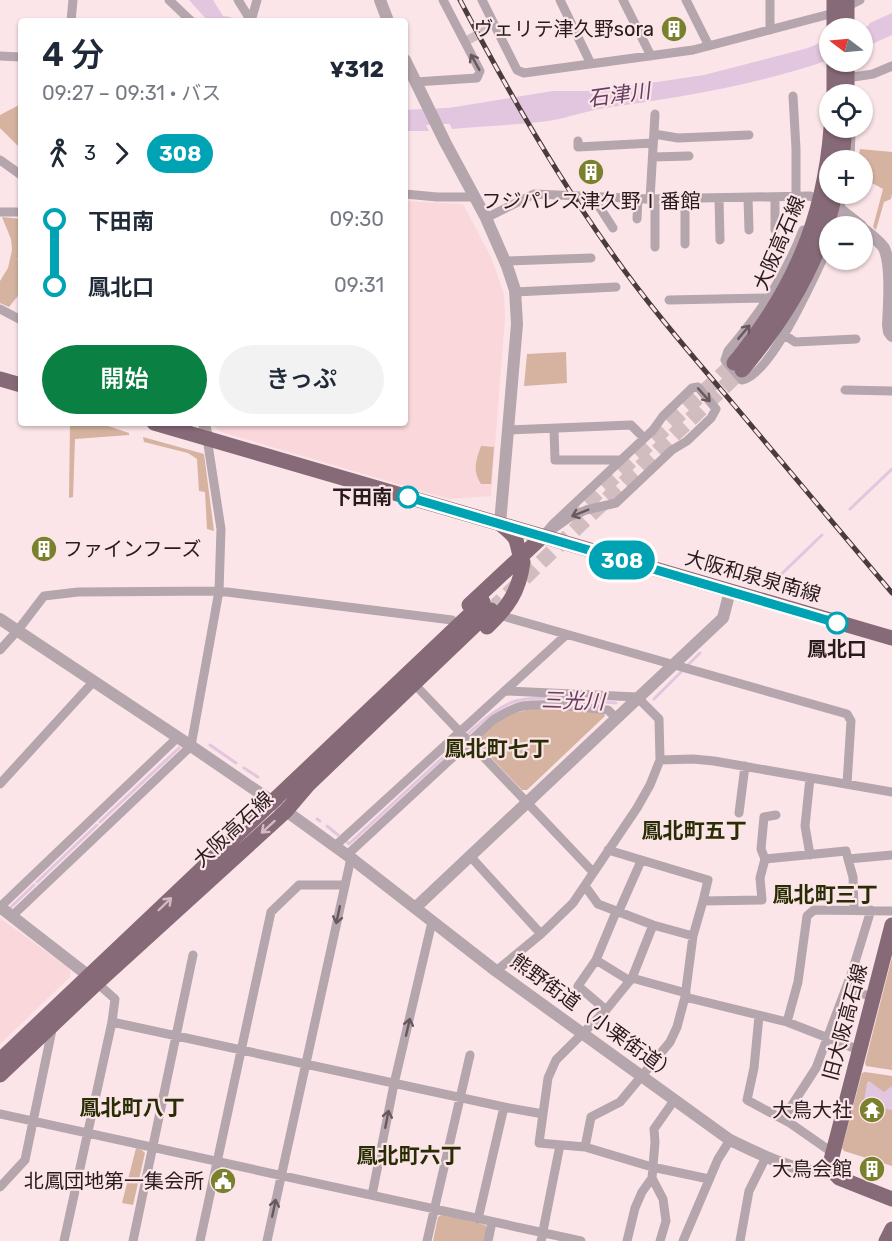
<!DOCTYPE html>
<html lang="ja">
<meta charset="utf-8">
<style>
:root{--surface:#fff;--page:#f2f2f3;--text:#1f2937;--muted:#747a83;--accent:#0b8043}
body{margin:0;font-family:Rubik,"Noto Sans JP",sans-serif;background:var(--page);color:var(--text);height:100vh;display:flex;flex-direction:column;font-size:22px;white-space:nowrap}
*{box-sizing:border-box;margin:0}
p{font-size:20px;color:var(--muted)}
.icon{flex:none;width:33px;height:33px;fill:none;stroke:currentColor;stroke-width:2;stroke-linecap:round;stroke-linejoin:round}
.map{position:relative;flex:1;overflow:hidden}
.panel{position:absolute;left:18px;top:18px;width:390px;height:408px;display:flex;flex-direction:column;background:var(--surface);border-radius:6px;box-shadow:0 2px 4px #0004}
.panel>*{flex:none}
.badge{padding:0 12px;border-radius:20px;font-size:21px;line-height:39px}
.needle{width:39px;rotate:286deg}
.fabs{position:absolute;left:819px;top:18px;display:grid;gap:12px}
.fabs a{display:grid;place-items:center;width:54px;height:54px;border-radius:50%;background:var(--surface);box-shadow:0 2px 4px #0004;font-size:30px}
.map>.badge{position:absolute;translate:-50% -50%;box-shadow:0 0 0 3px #fff}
.legs{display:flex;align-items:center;gap:9px;height:66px;padding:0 24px;font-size:20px}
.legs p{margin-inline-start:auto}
.summary{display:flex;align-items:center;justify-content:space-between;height:102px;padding:0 24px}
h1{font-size:33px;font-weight:600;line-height:45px}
.primary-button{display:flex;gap:12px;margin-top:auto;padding:12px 24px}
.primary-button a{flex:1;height:69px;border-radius:36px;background:var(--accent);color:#fff;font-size:24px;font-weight:600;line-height:69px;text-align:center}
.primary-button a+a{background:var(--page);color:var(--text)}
ul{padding:0 24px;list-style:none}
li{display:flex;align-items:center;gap:21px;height:66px;font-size:22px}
li i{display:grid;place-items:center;width:9px;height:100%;margin:0 8px;background:currentColor}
li i::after{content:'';width:15px;height:15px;margin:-8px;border:4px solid;border-radius:50%;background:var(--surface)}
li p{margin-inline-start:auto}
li:first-child i{background:linear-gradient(#0000 50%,currentColor 0)}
li:last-child i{background:linear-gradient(currentColor 50%,#0000 0)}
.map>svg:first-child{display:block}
</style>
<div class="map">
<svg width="892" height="1241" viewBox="0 0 892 1241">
<rect width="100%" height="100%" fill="#fbe5e8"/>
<!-- built -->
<path fill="#fad7db" d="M405,201l58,3 28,53 13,37 1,25 -14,177 -42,3 -228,-67 -8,-7 -1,-2h193z
M0,918l70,51v8l-70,67z"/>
<!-- green -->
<path fill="#d5b3a0" d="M21,104v45l-21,-21v-13z
M860,149l32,3v41l-1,6 -7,3 -8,28 -3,-3 10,-38 -20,-11 -1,-18h-4z
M2,217l19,2v37l-4,3 4,6v27l-12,15 -9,-4v-22l8,-13 4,-18 -1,-11z
M566,352l1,31 -43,3 3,-32z
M70,423h29l30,10v2l-54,4 -2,58 -4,1z
M143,437l61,17 10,77 -7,-2 -2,-37 -6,-1 -2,-32 -9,-6 -44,-11z
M481,446l13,1 -3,37h-10c-9,-14 -5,-23 0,-38z
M537,708l66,4 2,4 -78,74h-5l-46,-48 1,-3c24,-23 28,-25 60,-31z
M892,957v113l-26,-4 -1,-3z
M865,1072l27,4v90l-48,-15 -2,-3 20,-75z
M136,1148l6,2 3,3 -12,52 -11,-2z
M443,1214l42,11 3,4 -3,12h-52l5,-24z"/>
<!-- water -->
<path fill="#e2c5df" d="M189,0h24l10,16 7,1 3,4h-25z
M892,13v22l-29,13 -1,-20h-3l9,-2 2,-3z
M829,39v21c-74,25 -146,37 -224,48 -20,3 -37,10 -57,13 -32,4 -64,5 -96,8l-9,-20 110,-18h43l108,-16 104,-27z
M418,110l11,21h-24v-20z
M869,1081l15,11 8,-6v24l-10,-2 -19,-1 4,-24z"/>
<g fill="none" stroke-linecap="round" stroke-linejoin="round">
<!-- stream -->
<path stroke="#e2c5df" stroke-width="3" d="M850,509l42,-40
M766,589l56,-54
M654,699l46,-46
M469,733c13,-11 25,-23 41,-30 25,-10 78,-2 106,0
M210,745l26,18
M244,768l14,9
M317,819l3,2
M100,822l79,-74
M327,826l11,9
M347,842l2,2 114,-105
M37,882l60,-57
M11,907l23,-22"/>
<!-- river -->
<path stroke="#e2c5df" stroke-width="16" d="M405,118l62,-3"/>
<!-- minor-tunnel -->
<path stroke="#d1bdbf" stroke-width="9" stroke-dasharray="9 4.5" stroke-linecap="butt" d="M468,40l21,-11"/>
<!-- primary-tunnel -->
<path stroke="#d1bdbf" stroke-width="15" stroke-dasharray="15 8" stroke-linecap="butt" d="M570,519l164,-156
M491,610l251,-240"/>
<!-- minor -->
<path stroke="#b5a5ac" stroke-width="9" d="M169,0l22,21
M238,0l13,21
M482,0l35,70 7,3 169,-23 141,-37 26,-13
M560,0l31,64
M623,0l28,56
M686,0l23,46
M770,0v30
M71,21l2,-21
M251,21l6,-21
M0,56l21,1
M847,78l26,-4 19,-8
M415,82l62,-4 3,-7 -37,-71
M793,96l3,53v48
M654,134l24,4 71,-3
M578,141v6l75,-4
M653,157l36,-1
M0,160l21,15
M850,160l1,-27
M405,194l32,3h38
M593,197l20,31
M775,197v33
M719,198l1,42
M748,198l1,32
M650,199l5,-85
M655,199v48
M0,212h21
M486,218l48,-24 116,5 160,-3 11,4
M637,219l1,-20
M835,226l8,-32
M803,230c-18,47 -43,83 -75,121l-3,9 17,20c30,-5 75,-109 88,-137
M685,244v-45
M505,261l86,-3
M515,292l101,-5
M669,300l95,-2 4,2
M0,309l21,11
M783,334l12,8 61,-3
M698,387l18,22 -5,9 -24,23 -15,9 -56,53 -30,7 -16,7 -27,19 10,-12 100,-94 10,-14 29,-28z
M845,390l47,1
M554,429l1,31h66
M508,430l123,-5 13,13
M499,615l348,99 4,7 -4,63
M0,650l18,-20 26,-34 34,-4 141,-1 233,29
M420,690l173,182
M506,691l131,6 22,22 1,41
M810,778l-5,48 5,29
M0,784l94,-103
M739,813l6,-47
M335,846l231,-211
M608,850l100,30 -5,21
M347,855l146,-135c10,-6 19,-12 30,-14 25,-4 59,2 85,4l8,8
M470,856l71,78
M765,859l-4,-10 3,-32 12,-2
M848,859l5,18 1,33
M585,886l13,18 55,21
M0,907l178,-170
M618,913l23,-52
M12,916l179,-170 28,-155 2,-62 -14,-91
M693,936l-40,-11 -21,53 -26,32 -50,50 -8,18 -9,65 46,4 67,20 57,12
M596,960l34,21
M496,971l45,-37 32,-31 64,-95 13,-23 10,-25 33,-1 21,2 178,31
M632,978l54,15
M846,989l27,8
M685,997l102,25 72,28
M606,1010l-28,-24 18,-26 20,-48
M759,1016l-5,52 -7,32 43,23 43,30
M112,1022l392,85 39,7
M787,1022l11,-40 9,-66 7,-6 78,1
M0,1114l581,127
M783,1119l33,-51 36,-96 19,-62
M585,1147l6,-30 29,-15 50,-60 7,-15 8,-30 8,-61 10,-35 59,-1 -2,-22 5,-19 81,-8 2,8 44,-4
M652,1178l11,21 3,22 -6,20
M0,1187l25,-27 28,-135
M372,1195l22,-111 38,-162
M478,1219l26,-112
M64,1241l48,-219 3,-23 -18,-16
M133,1241l60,-286
M200,1241l71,-329 28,-27h45
M267,1241l84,-383
M427,1241l43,-186
M488,1241l4,-19
M541,1241l19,-96
M627,1241l8,-33 7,-16 10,-14 3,-36 -1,-13 21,-30
M683,1241l35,-82 12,-19
M740,1241l9,-50 17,-34"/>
<!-- tertiary -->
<path stroke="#b5a5ac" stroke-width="12" d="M380,0l8,21
M405,60l40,82 41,76 21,48 8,24 2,34 -17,200
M825,201l8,3 28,22
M862,228c8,6 16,12 22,20 8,17 5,57 4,77l1,7 3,4
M204,423l3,15
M0,619l191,127 95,65 65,47 145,113 234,169c25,12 74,37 103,32
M0,907l94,73
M415,908l308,-290 7,-27"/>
<!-- primary -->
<path stroke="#876a77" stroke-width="15" d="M847,0v28
M834,28v-28
M834,94v-32
M847,94v-32
M842,160l3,-32
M734,363c59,-72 90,-143 97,-235
M742,370c44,-52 79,-109 93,-176
M0,379l21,6
M154,423l738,215
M469,605l74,-69
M487,627c21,-20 32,-35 36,-65 -5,-7 -4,-16 -8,-24 -4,-5 -10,-10 -15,-14
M892,925l-62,239 3,8 6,6 53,21
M0,1060l483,-458
M0,1075l97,-92 189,-172 23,-27 182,-174
M886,1241l6,-12"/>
<!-- rail casing -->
<g stroke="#4a3c3e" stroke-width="5">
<path id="rail" d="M460,0c45,86 93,170 149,249 38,55 82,105 125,156 53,63 105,125 158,188"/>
</g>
<!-- rail -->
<use href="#rail" stroke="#fbe5e8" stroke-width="3" stroke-dasharray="9" stroke-linecap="butt"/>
</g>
<!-- one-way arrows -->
<defs><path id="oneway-shaft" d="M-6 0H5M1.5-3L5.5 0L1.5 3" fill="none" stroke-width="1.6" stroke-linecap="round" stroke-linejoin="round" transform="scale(1.5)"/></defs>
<g stroke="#67595d">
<use href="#oneway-shaft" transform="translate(475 62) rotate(-119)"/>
<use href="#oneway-shaft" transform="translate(744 332) rotate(-50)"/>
<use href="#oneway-shaft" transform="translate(704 395) rotate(48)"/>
<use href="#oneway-shaft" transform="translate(580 513) rotate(158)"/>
<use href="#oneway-shaft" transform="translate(338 915) rotate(102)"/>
<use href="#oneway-shaft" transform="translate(408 1027) rotate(-77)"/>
<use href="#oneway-shaft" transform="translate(387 1119) rotate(-79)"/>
<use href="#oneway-shaft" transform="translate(274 1208) rotate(-78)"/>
</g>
<g stroke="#d2bac0">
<use href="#oneway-shaft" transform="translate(268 827) rotate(138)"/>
<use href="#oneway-shaft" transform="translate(165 904) rotate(-44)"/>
</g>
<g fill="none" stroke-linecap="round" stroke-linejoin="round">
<!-- line-1 casing -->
<g stroke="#fff" stroke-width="14">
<path id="line-1" d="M408,497l429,126"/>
</g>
<!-- line-1 -->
<use href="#line-1" stroke="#00a3b4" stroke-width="9"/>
</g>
<!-- icons -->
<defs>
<g id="building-disc" transform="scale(1.35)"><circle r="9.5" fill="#7a812c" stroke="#fbe5e8"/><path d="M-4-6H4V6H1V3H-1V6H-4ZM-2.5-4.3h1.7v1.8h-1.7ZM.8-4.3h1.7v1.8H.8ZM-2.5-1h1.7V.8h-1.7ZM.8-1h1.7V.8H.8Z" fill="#fff"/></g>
<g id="temple-disc" transform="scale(1.35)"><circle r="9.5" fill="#7a812c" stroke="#fbe5e8"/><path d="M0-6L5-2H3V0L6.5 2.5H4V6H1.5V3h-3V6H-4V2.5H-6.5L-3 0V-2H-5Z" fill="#fff"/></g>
<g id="civic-disc" transform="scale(1.35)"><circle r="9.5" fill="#7a812c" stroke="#fbe5e8"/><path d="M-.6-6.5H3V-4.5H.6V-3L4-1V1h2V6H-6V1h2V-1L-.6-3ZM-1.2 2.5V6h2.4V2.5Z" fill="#fff"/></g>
</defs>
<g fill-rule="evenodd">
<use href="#building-disc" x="674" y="29"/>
<use href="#building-disc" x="591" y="172"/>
<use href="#building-disc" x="44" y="549"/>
<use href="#temple-disc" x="872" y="1110"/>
<use href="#building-disc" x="872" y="1169"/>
<use href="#civic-disc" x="223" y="1181"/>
</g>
<!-- markers -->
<g fill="#fff" stroke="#00a3b4" stroke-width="3">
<circle cx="408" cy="497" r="10"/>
<circle cx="837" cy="623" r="10"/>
</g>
<g text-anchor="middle" stroke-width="4.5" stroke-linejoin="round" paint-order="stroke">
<!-- poi labels -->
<g font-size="20" fill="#281b1d" stroke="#fbe5e8" text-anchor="end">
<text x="654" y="36">ヴェリテ津久野sora</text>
<text x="591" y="208" text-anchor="middle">フジパレス津久野Ⅰ番館</text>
<text x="63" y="556" text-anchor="start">ファインフーズ</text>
<text x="852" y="1117">大鳥大社</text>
<text x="852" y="1176">大鳥会館</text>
<text x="204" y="1188">北鳳団地第一集会所</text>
</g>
<!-- street labels -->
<g font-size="20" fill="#281b1d" stroke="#fbe5e8">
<text transform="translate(779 243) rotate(-67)" y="7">大阪高石線</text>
<text transform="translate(753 576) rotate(16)" y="7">大阪和泉泉南線</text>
<text transform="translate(233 829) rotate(-43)" y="7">大阪高石線</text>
<text transform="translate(594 1017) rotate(36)" y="7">熊野街道（小栗街道）</text>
<text transform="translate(845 1022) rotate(-75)" y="7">旧大阪高石線</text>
</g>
<!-- stop labels -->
<g font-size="20" font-weight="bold" fill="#281b1d" stroke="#fbe5e8" text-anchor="end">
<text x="392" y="504">下田南</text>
<text x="837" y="656" text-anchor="middle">鳳北口</text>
</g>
<!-- water labels -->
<g font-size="21" font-style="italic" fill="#653d62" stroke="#fbe5e8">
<text transform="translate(619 95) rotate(-8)" y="7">石津川</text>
<text transform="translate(573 701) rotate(2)" y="7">三光川</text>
</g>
<!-- neighbourhood labels -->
<g font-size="21" font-weight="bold" fill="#2a2d04" stroke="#fbe5e8">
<text x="497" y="756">鳳北町七丁</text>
<text x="694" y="838">鳳北町五丁</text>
<text x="825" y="902">鳳北町三丁</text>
<text x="132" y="1115">鳳北町八丁</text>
<text x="409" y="1163">鳳北町六丁</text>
</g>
</g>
</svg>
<div class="fabs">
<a><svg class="needle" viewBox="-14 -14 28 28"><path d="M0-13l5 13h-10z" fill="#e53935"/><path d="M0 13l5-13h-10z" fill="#747a83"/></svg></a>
<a><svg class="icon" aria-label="locate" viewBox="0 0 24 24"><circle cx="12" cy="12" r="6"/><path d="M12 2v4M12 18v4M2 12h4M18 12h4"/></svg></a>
<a>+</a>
<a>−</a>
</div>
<b class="badge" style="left:622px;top:560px;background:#00a3b4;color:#fff">308</b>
<section class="panel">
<div class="summary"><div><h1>4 分</h1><p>09:27 – 09:31 · バス</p></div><b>¥312</b></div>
<div class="legs"><svg class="icon" aria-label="walk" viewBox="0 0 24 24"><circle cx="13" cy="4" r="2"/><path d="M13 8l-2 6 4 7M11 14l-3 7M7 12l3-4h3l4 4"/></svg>3<svg class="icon" aria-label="forward" viewBox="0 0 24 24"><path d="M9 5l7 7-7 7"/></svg><b class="badge" style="background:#00a3b4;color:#fff">308</b></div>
<ul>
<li><i style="color:#00a3b4"></i><b>下田南</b><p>09:30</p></li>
<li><i style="color:#00a3b4"></i><b>鳳北口</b><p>09:31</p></li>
</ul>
<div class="primary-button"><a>開始</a><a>きっぷ</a></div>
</section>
</div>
